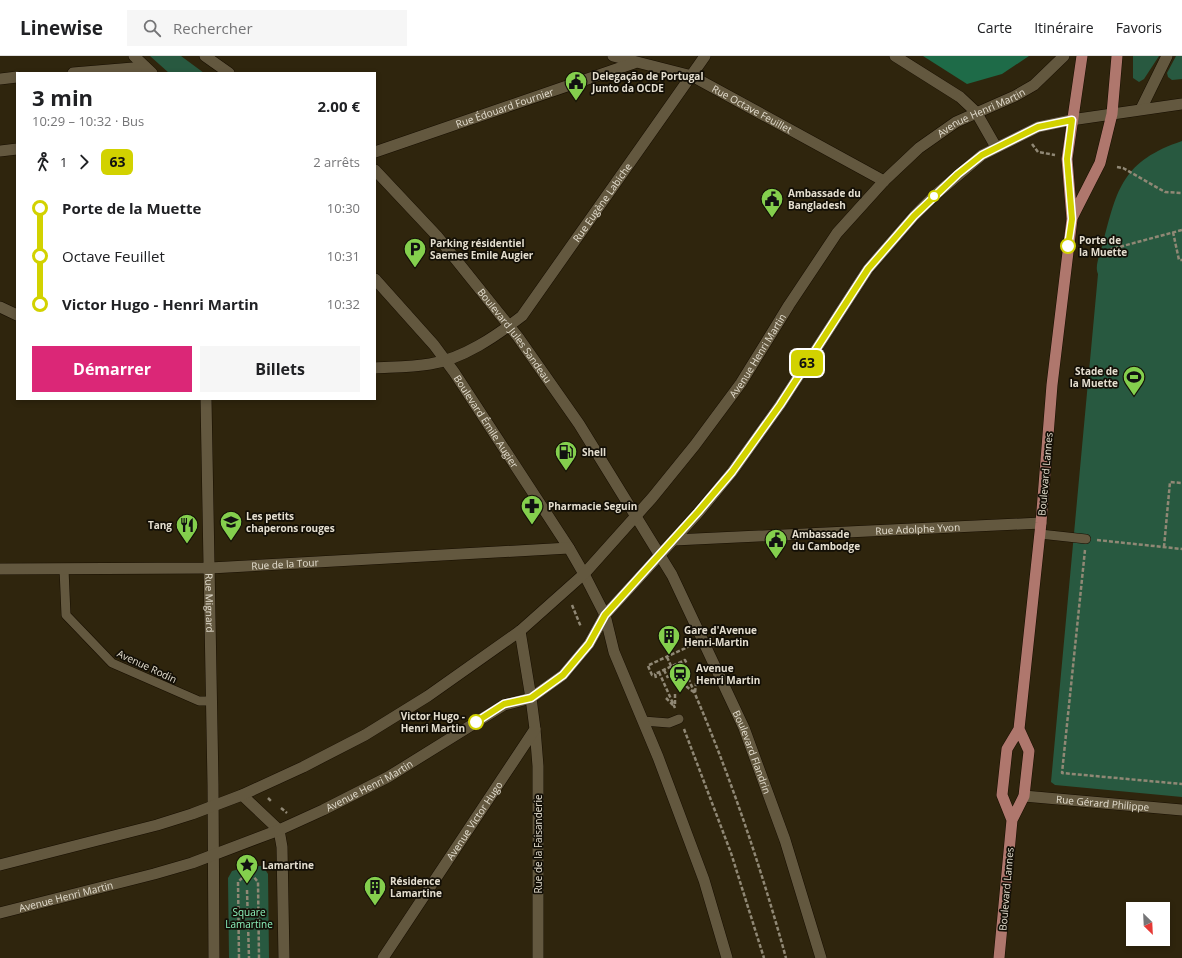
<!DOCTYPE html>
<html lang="fr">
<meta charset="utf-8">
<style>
:root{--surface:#fff;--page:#f6f6f6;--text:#202124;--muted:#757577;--line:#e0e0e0;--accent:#db2777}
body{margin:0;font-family:"Open Sans",sans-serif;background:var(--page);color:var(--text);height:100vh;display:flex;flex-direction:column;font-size:15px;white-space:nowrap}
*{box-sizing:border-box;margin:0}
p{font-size:13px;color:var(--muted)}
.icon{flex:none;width:22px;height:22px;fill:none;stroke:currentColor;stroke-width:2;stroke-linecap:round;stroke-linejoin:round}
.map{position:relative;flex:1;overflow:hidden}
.sheet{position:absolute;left:16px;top:16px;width:360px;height:328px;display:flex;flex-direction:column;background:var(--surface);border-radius:0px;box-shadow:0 2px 6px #0003}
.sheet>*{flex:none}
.badge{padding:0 8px;border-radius:6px;font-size:14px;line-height:26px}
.needle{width:26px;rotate:156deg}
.buttons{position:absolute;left:1126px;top:846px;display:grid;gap:8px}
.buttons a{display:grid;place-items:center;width:44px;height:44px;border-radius:0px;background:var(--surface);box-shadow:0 2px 6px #0003;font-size:20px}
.map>.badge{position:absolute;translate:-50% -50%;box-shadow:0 0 0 2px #fff}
.legs{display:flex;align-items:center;gap:6px;height:44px;padding:0 16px;font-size:13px}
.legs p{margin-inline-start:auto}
.head{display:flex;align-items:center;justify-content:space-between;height:68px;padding:0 16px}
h1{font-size:22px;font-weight:700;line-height:30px}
.primary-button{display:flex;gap:8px;margin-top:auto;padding:8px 16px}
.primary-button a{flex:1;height:46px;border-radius:0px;background:var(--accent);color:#fff;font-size:16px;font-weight:700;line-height:46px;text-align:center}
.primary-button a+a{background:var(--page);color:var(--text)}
ul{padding:0 16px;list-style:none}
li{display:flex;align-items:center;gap:14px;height:48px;font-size:15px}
li i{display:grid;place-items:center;width:6px;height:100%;margin:0 5px;background:currentColor}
li i::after{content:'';width:10px;height:10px;margin:-5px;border:3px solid;border-radius:50%;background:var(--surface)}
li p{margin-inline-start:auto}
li:first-child i{background:linear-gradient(#0000 50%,currentColor 0)}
li:last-child i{background:linear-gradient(currentColor 50%,#0000 0)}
header{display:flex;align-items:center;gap:24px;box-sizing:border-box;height:56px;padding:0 20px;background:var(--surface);border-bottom:1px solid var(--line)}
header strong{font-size:19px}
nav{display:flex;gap:22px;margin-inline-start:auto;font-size:14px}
.search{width:280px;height:36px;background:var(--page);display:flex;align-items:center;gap:10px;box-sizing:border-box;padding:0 14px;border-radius:0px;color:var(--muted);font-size:15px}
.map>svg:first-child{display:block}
</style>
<header>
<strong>Linewise</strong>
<div class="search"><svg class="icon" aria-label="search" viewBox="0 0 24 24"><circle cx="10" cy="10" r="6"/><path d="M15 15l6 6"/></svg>Rechercher</div>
<nav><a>Carte</a><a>Itinéraire</a><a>Favoris</a></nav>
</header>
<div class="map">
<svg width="1182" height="902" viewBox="0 0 1182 902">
<rect width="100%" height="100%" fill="#2f250d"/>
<!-- green -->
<path fill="#285940" d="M150,0h31l23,17h-35z
M1133,0h26l-15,23 -5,3 -6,-4z
M1176,0h6v23l-10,1 -4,-3 -1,-4z
M1182,85v656l-127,-12 -4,-3 47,-508c-4,-8 3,-22 5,-31 14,-55 20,-82 79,-102z
M259,810h4l5,8 1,84h-40l-1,-80 4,-7 11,-3v3l7,-1v-3z"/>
<!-- forest -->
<path fill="#1e6b48" d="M923,0h106l-27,18 -35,10z"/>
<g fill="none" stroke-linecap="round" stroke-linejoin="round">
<!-- service casing -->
<g stroke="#170e00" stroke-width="10">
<path id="service" d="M1040,478l46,5
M64,513l2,46 46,48 87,38h12
M643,665l26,2 10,-4"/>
</g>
<!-- minor casing -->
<g stroke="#170e00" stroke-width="12">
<g id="minor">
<path id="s1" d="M613,0l79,20 192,105"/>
<path d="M895,0l65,41 16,15 20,35"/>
<path d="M73,17l72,-6"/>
<path d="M0,23l17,-2"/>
<path d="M0,95l17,-2"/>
<path id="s2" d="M375,96l259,-89"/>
<path d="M0,251l17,8"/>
<path id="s3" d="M375,312c18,-1 37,-1 55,-4 33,-5 66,-28 92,-48l183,-260"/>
<path id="s4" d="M206,343l7,385 1,174"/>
<path id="s5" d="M674,484l367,-17"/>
<path d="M520,575l11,67"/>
<path d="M535,673l3,37v192"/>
<path d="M242,739l37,35 3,17 2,111"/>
<path id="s6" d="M1024,740l158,14"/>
</g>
</g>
<!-- tertiary casing -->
<g stroke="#170e00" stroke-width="12">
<g id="tertiary">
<path d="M134,0l18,17"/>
<path d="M205,0l24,17"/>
<path id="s7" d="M375,114l62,66 81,101 61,87 93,151 72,153 41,112 36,118"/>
<path id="s8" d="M375,223l59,66 20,27 115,176 15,26 21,41 9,37 44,105 46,123 23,78"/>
<path id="s9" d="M0,513l210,-1 359,-20"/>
</g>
</g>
<!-- secondary casing -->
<g stroke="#170e00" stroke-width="12">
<g id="secondary">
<path d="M1141,53l26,-53"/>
<path id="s10" d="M0,809l157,-40 35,-11 50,-19 61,-28 62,-32 63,-39 92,-65 64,-57 68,-76 43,-53 46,-62 48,-78 48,-72 47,-52 35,-33 37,-26 59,-26 19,-11 30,-29"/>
<path id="s11" d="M0,857l154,-39 38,-11 87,-33 44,-20 65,-33 116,-72 27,-7 32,-23 26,-31 16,-29 94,-103 33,-40 48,-67 88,-136 46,-53 21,-21 47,-40 56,-28 33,-7 111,-16"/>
<path id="s12" d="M383,902l152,-229 -4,-31"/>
</g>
</g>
<!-- primary casing -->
<g stroke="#170e00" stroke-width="12">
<path id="primary" d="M1072,162l28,-55 12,-49 5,-58
M1012,764l-10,-25 5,-46 12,-20 22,-206 11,-138 20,-166 -5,-60 15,-103
M999,902l13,-138 12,-24 5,-45 -10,-22"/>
</g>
<!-- path -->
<path stroke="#908875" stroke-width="2.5" stroke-dasharray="4 2" stroke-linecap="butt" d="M1032,88l6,8 17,3
M1117,111l6,1 42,24 17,1
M1173,176l6,28h3
M1097,197l85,-23
M1097,484l85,9
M1164,491l6,-65 12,1
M1085,494l-23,223 120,11
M572,549l9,22
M667,601l4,9
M681,606c43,95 77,195 105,296
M677,608l10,23 8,6 1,-10
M649,609l43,-20
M648,610l4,9 3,-1
M664,614l4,8
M659,616l16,36
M656,622l-1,-4 30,-14 2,4
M666,642l7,7
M675,648v-10
M684,673l47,124 33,105
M268,742l4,4
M281,752l6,5
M246,806l1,14
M247,834l2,68
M239,902l-1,-76 5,-5 9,-2 6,7 1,76"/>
<!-- service -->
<use href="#service" stroke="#63583f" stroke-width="9"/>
<!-- minor -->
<use href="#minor" stroke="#63583f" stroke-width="11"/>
<!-- tertiary -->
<use href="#tertiary" stroke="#63583f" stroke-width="11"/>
<!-- secondary -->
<use href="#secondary" stroke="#63583f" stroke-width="11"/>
<!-- primary -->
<use href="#primary" stroke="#af776d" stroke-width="11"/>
</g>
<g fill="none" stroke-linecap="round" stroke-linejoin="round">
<!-- line-1 casing -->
<g stroke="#fff" stroke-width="9">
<path id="line-1" d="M476,666l28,-18 27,-6 32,-23 26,-31 16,-29 93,-103 34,-40 48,-67 88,-136 46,-53 44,-42 24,-19 56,-28 34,-7 -5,39 5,60 -4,27"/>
</g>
<!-- line-1 -->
<use href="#line-1" stroke="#d2d200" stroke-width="6"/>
</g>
<!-- icons -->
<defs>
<g id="civic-pin" transform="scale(1.15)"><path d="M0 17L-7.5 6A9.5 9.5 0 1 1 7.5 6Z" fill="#84cf4d" stroke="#130f06"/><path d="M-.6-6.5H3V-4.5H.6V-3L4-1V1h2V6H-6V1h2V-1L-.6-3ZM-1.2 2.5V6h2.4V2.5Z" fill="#111"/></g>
<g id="parking-pin" transform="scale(1.15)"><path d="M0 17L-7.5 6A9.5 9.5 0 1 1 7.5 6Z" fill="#84cf4d" stroke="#130f06"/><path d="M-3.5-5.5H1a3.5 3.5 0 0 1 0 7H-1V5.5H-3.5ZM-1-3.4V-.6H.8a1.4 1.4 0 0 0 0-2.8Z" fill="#111"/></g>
<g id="stadium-pin" transform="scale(1.15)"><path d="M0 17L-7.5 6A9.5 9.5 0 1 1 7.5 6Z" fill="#84cf4d" stroke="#130f06"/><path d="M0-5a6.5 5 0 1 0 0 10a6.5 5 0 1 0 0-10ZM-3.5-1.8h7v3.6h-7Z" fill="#111"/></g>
<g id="fuel-pin" transform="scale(1.15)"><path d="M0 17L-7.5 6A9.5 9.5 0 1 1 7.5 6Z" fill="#84cf4d" stroke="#130f06"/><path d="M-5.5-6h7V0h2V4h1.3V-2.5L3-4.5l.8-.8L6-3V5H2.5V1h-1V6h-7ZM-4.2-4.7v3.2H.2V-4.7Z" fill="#111"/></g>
<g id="pharmacy-pin" transform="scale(1.15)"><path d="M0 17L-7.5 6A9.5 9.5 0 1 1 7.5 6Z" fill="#84cf4d" stroke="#130f06"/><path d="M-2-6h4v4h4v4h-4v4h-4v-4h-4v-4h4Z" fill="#111"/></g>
<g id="school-pin" transform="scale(1.15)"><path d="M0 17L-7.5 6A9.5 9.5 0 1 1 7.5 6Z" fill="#84cf4d" stroke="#130f06"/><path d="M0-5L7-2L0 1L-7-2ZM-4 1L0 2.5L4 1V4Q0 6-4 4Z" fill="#111"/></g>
<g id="restaurant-pin" transform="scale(1.15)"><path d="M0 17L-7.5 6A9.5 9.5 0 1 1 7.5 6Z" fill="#84cf4d" stroke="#130f06"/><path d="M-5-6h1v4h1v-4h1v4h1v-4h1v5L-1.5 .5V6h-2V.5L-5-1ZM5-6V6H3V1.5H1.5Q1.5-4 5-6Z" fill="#111"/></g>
<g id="building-pin" transform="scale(1.15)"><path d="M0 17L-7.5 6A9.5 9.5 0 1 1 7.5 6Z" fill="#84cf4d" stroke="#130f06"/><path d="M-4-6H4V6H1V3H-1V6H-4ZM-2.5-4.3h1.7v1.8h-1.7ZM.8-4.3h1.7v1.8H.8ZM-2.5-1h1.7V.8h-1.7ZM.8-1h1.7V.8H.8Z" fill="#111"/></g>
<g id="station-pin" transform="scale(1.15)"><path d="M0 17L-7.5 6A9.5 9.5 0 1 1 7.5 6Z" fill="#84cf4d" stroke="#130f06"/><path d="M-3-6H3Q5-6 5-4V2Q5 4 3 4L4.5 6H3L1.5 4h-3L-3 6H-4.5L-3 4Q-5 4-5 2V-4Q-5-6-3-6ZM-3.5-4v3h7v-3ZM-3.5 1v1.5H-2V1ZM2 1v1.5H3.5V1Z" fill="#111"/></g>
<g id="sight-pin" transform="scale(1.15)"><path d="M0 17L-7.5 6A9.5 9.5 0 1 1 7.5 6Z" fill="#84cf4d" stroke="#130f06"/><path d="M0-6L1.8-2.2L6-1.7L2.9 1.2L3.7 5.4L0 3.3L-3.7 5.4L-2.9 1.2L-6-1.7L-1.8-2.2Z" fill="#111"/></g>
</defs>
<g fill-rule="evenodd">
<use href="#civic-pin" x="576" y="26"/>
<use href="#civic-pin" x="772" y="143"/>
<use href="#parking-pin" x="415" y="193"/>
<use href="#stadium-pin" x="1134" y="321"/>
<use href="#fuel-pin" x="566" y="396"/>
<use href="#pharmacy-pin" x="532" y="450"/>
<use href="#school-pin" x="231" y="466"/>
<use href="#restaurant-pin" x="187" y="469"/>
<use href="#civic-pin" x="776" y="484"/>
<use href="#building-pin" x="669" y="580"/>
<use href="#station-pin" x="680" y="618"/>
<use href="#sight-pin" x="247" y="809"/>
<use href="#building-pin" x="375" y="831"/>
</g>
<!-- markers -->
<g fill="#fff" stroke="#d2d200" stroke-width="2">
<circle cx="934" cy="140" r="5"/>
<circle cx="1068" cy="190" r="7"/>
<circle cx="476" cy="666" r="7"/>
</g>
<g text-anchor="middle" stroke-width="3.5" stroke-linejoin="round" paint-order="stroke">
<!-- poi labels -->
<g font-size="10" font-weight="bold" fill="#e4decf" stroke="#130f06" text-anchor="start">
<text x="592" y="24">Delegação de Portugal<tspan x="592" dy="12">Junto da OCDE</tspan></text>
<text x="788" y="141">Ambassade du<tspan x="788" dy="12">Bangladesh</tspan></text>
<text x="430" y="191">Parking résidentiel<tspan x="430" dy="12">Saemes Emile Augier</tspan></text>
<text x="1118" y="319" text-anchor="end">Stade de<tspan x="1118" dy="12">la Muette</tspan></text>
<text x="582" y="400">Shell</text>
<text x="548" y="454">Pharmacie Seguin</text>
<text x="246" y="464">Les petits<tspan x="246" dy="12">chaperons rouges</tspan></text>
<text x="172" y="473" text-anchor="end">Tang</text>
<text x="792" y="482">Ambassade<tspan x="792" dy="12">du Cambodge</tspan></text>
<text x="684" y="578">Gare d'Avenue<tspan x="684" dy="12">Henri-Martin</tspan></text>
<text x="696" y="616">Avenue<tspan x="696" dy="12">Henri Martin</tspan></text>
<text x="262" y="813">Lamartine</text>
<text x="390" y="829">Résidence<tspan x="390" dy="12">Lamartine</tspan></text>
</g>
<!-- street labels -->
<g font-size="10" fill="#e4decf" stroke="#130f06">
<text dy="4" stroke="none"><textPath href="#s2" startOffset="137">Rue Édouard Fournier</textPath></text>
<text dy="4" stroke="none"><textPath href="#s1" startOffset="150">Rue Octave Feuillet</textPath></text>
<text dy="4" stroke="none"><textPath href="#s10" startOffset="1277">Avenue Henri Martin</textPath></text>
<text dy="4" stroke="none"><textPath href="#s3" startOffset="299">Rue Eugène Labiche</textPath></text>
<text dy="4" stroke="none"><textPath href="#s7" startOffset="217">Boulevard Jules Sandeau</textPath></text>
<text dy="4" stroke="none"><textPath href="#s10" startOffset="941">Avenue Henri Martin</textPath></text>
<text dy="4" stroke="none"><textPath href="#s8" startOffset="181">Boulevard Émile Augier</textPath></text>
<text transform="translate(1045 418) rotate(-85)" y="4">Boulevard Lannes</text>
<text dy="4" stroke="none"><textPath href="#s5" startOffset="244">Rue Adolphe Yvon</textPath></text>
<text dy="4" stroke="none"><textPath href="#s9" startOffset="285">Rue de la Tour</textPath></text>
<text dy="4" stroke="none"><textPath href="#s4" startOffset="204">Rue Mignard</textPath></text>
<text transform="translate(147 610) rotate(25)" y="4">Avenue Rodin</text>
<text dy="4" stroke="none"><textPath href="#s7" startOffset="698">Boulevard Flandrin</textPath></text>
<text dy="4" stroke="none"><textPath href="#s11" startOffset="392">Avenue Henri Martin</textPath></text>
<text dy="4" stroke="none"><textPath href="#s6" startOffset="79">Rue Gérard Philippe</textPath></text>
<text dy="4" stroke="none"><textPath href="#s12" startOffset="165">Avenue Victor Hugo</textPath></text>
<text transform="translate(538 788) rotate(-90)" y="4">Rue de la Faisanderie</text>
<text transform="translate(1006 833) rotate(-85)" y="4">Boulevard Lannes</text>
<text dy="4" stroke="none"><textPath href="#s11" startOffset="68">Avenue Henri Martin</textPath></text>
</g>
<!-- stop labels -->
<g font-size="10" font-weight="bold" fill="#e4decf" stroke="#130f06" text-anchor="start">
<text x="1079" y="188">Porte de<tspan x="1079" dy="12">la Muette</tspan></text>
<text x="465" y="664" text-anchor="end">Victor Hugo -<tspan x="465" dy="12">Henri Martin</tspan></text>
</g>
<!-- park labels -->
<g font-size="10" fill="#8df4bd" stroke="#130f06">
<text x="249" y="860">Square<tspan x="249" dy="12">Lamartine</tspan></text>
</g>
</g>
</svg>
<div class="buttons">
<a><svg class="needle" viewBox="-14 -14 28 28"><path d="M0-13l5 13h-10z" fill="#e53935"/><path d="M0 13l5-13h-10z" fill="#757577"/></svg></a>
</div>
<b class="badge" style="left:807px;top:307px;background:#d2d200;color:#111">63</b>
<section class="sheet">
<div class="head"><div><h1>3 min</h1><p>10:29 – 10:32 · Bus</p></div><b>2.00 €</b></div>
<div class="legs"><svg class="icon" aria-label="walk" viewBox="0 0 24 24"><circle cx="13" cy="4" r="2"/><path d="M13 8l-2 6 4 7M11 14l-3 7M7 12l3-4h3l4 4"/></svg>1<svg class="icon" aria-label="forward" viewBox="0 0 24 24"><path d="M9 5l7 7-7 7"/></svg><b class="badge" style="background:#d2d200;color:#111">63</b><p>2 arrêts</p></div>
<ul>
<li><i style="color:#d2d200"></i><b>Porte de la Muette</b><p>10:30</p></li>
<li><i style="color:#d2d200"></i><span>Octave Feuillet</span><p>10:31</p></li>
<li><i style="color:#d2d200"></i><b>Victor Hugo - Henri Martin</b><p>10:32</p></li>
</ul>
<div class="primary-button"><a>Démarrer</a><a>Billets</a></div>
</section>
</div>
